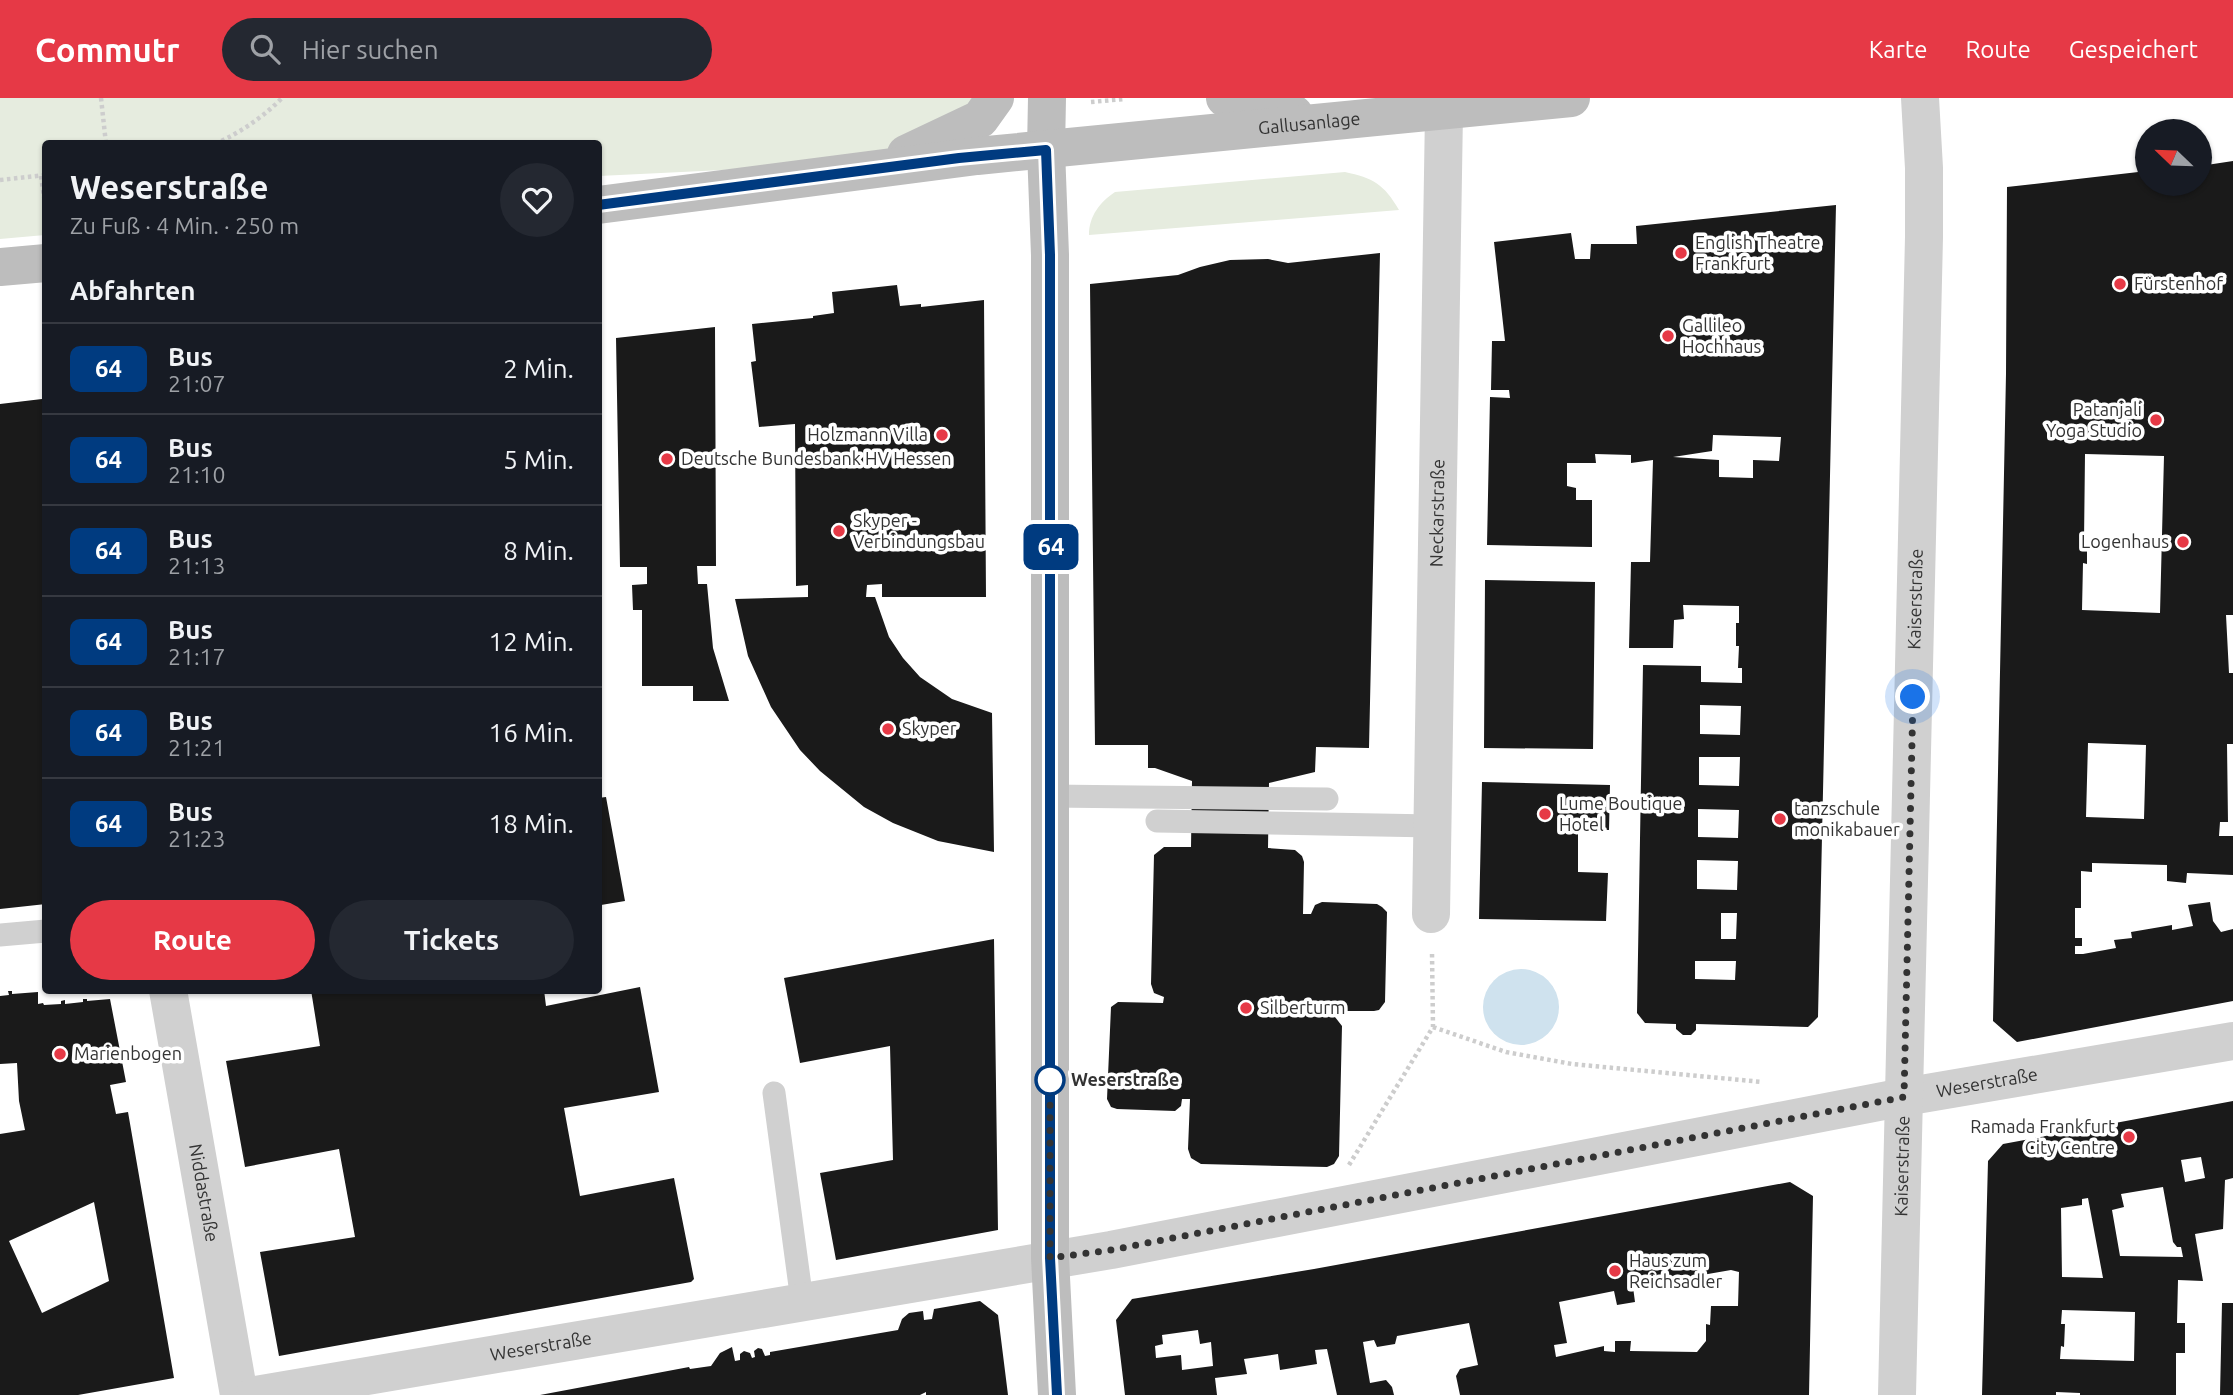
<!DOCTYPE html>
<html lang="de">
<meta charset="utf-8">
<style>
:root{--surface:#171b24;--page:#242831;--text:#f1f3f6;--muted:#9ea1a6;--line:#363941;--accent:#e63946}
body{margin:0;font-family:Ubuntu,sans-serif;background:var(--page);color:var(--text);height:100vh;display:flex;flex-direction:column;font-size:26px;white-space:nowrap}
*{box-sizing:border-box;margin:0}
p{font-size:23px;color:var(--muted)}
.icon{flex:none;width:38px;height:38px;fill:none;stroke:currentColor;stroke-width:2;stroke-linecap:round;stroke-linejoin:round}
.map{position:relative;flex:1;overflow:hidden}
.details{position:absolute;left:42px;top:42px;width:560px;height:854px;display:flex;flex-direction:column;background:var(--surface);border-radius:7px;box-shadow:0 2px 5px #0004}
.details>*{flex:none}
.badge{padding:0 14px;border-radius:10px;font-size:24px;line-height:46px}
.needle{width:46px;rotate:293deg}
.controls{position:absolute;left:2135px;top:21px;display:grid;gap:14px}
.controls a{display:grid;place-items:center;width:77px;height:77px;border-radius:50%;background:var(--surface);box-shadow:0 2px 5px #0004;font-size:35px}
.you{position:absolute;width:35px;height:35px;margin:-18px;border:5px solid #fff;border-radius:50%;background:#1a73e8;box-shadow:0 0 0 10px #1a73e833}
.map>.badge{position:absolute;translate:-50% -50%;box-shadow:0 0 0 4px #fff}
h2{padding:0 28px;font-size:26px;line-height:63px}
.round{display:grid;place-items:center;flex:none;width:74px;height:74px;border-radius:37px;background:var(--page)}
.headline{display:flex;align-items:center;justify-content:space-between;height:119px;padding:0 28px}
h1{font-size:33px;font-weight:600;line-height:52px}
.primary-button{display:flex;gap:14px;margin-top:auto;padding:14px 28px}
.primary-button a{flex:1;height:80px;border-radius:42px;background:var(--accent);color:#fff;font-size:28px;font-weight:600;line-height:80px;text-align:center}
.primary-button a+a{background:var(--page);color:var(--text)}
ul{padding:0;list-style:none}
li{display:flex;align-items:center;gap:21px;height:91px;padding:0 28px;border-top:2px solid var(--line)}
li div{flex:1}
li b{display:block;font-size:26px}
li em{font-style:normal}
li .badge{min-width:77px;font-weight:700;text-align:center}
header{display:flex;align-items:center;gap:42px;box-sizing:border-box;height:98px;padding:0 35px;background:var(--accent);color:#fff}
header strong{font-size:33px}
nav{display:flex;gap:38px;margin-inline-start:auto;font-size:24px}
.search{width:490px;height:63px;background:var(--page);display:flex;align-items:center;gap:18px;box-sizing:border-box;padding:0 24px;border-radius:38px;color:var(--muted);font-size:26px}
.map>svg:first-child{display:block}
</style>
<header>
<strong>Commutr</strong>
<div class="search"><svg class="icon" aria-label="search" viewBox="0 0 24 24"><circle cx="10" cy="10" r="6"/><path d="M15 15l6 6"/></svg>Hier suchen</div>
<nav><a>Karte</a><a>Route</a><a>Gespeichert</a></nav>
</header>
<div class="map">
<svg width="2233" height="1297" viewBox="0 0 2233 1297">
<rect width="100%" height="100%" fill="#fff"/>
<!-- green -->
<path fill="#e6ecdf" d="M0,0h983l-115,65 -269,13 -1,-32h-552l-1,91 -45,4z
M1345,74c28,6 39,12 54,38l-310,25c0,-19 11,-33 26,-43z"/>
<!-- water -->
<path fill="#cfe2ee" d="M1483 909a38 38 0 1 1 76 0a38 38 0 1 1-76 0Z"/>
<!-- building -->
<path fill="#1a1a1a" fill-rule="evenodd" d="M2233,63v454h-7l3,58h4v71h-6l1,78h-8l-1,14h14v39l-46,-2 -1,10 -19,-2v-16l-75,-2v9l-11,-1v37h-6v30h7v8h-7v8h8l33,-6 -2,-8 18,-2 -1,-6 41,-7v5l21,-4 -5,-21 22,-3 3,19 8,11 12,-3v72l-216,41 -24,-21 13,-647 1,-187 140,-16v13h53v-18zM2085,356l79,2 -4,157 -78,-3 1,-47 4,1v-22h-3zM2088,645l58,2 -2,74 -58,-2z
M1836,107l-18,812 -10,10 -112,-3v6l-5,5h-8l-7,-6v-5l-31,-1 -8,-10 6,-348 58,1v16l41,1v-15h-4l1,-22h-3v-23h3v-17l-56,-1 1,14 -10,1 -1,28h-44l2,-86h19l3,-102 -22,3v-8l-36,-1 1,9h-29v23l9,2v12h16v47l-105,-2 3,-148 20,1 -1,-8h-18l1,-49h13l-11,-99 77,-9 4,26h15l1,-15h46l-1,-18zM1713,337l68,2 -2,24 -26,-1v18l-34,-1v-17l-46,-3 39,-6zM1700,607l41,1 -1,29 -40,-1zM1699,659h41l-1,29 -40,-1zM1698,711l41,1 -1,28 -40,-1zM1697,762l41,1 -1,29 -40,-1zM1721,815h16l-1,26h-15zM1695,863h41l-1,19 -40,-1z
M1380,155l-11,495 -53,-1 -1,25 -46,11 -1,65 27,2 7,6 2,6 -1,52h8l4,-9 7,-3 55,2 5,3 5,5 -2,90 -6,8 -5,1h-45l1,5 5,1 7,9 -3,130 -5,8 -7,3 -126,-3 -10,-6 -3,-9 2,-50h-8l-1,7 -6,5 -58,-2 -6,-2 -4,-8 4,-92 7,-5 45,1 1,-6 -10,-4 -3,-9 3,-129 10,-8h27l1,-66 -37,-13h-7v-23h-53l-5,-461 88,-9 22,-8 30,-7 38,-1 20,4z
M897,187l3,21 21,-2v3l63,-7 2,297h-104v-13l-15,1 -1,12h9l14,40 14,21 17,19 32,22 40,14 2,139 -56,-11 -45,-18 -29,-16 -44,-36 -20,-21 -29,-43 -23,-51 -13,-57 73,-2v-12l-12,1 -1,-162 -36,3 -8,-65 5,-1 -4,-37 61,-6v-2l21,-3 -2,-21z
M715,229l1,239h-19l1,18h9l6,64 16,53h-36v-15h-51v-76h-9l-1,-25 15,-1v-17h-27l-4,-229z
M42,301l4,35v470l-46,5v-505z
M1485,482l110,2 -2,167 -109,-1z
M1482,684l128,3 -1,45 -31,-1v43l30,1 -2,48 -127,-2z
M606,699l19,104 -24,4h-3v-107z
M994,841l4,291 -162,30 -16,-87 73,-13 -3,-114 -90,17 -16,-85z
M640,889l19,105 -95,16 16,88 94,-18 20,101 -3,3 -412,74 -19,-104 95,-15 -16,-88 -94,18 -19,-106 94,-15 -9,-56h233l2,16z
M8,893h4v3l26,-2v12l5,-1 1,2 17,-1v-3l4,-1v4l18,-2v-3h4v2l23,-2 16,83 -16,3 6,29 12,-2 46,266 -96,17h-78v-261l25,-4 -6,-29 -2,-38 -17,1v-68l9,-1zM94,1104l15,79 -67,32 -33,-72z
M2233,1003v77l-8,2 -2,49 -28,5 8,47 -25,-1 -1,43h8v30h-9v42h-96v-2l-24,-1v3h-74l6,-234 15,-17zM2201,1059l4,21 -20,4 -4,-22zM2163,1089l10,55 4,5h4l2,10 -63,-1 -8,-46 12,-3 -3,-13zM2088,1100l15,80 -41,-1 -1,-69 21,-3v-6zM2062,1212l73,2 -1,49 -74,-2 1,-13 3,1 1,-23h-4z
M1790,1084l23,14 -4,199h-349l-4,-19 4,-7 18,-4 -9,-42 -72,13 -2,8 -18,3 -3,-7 -11,2 7,41 16,-3 6,7 2,8h-57l-10,-46 -12,1 2,14 -37,6 -2,-16 -34,5 3,15 -32,4 2,17h-92l-9,-75 16,-21 182,-30zM1731,1172l8,2 -1,34h-27l-1,19 -4,-1v17l-9,11 -67,-1 1,-10h-16v11l-11,-1v-5l-48,11 -2,-12 13,-2 -8,-41 55,-11 3,14 18,-3 -2,-15zM1198,1232l2,14 11,-2 2,24 -31,4 -1,-15 -25,3 -1,-12 8,-2 -1,-9z
M980,1203l18,14 10,80h-82v-3l-6,3h-380l149,-28 1,2 21,-3 9,-13 12,-6 3,14 5,-1v-6l4,-3 6,2 2,5 3,-1 -1,-6 4,-3 4,1 3,7 5,-1v-3l128,-22 4,-11 7,-6 14,-2 1,9 8,-1 2,-10z
M2222,1205h11v92h-13z"/>
<g fill="none" stroke-linecap="round" stroke-linejoin="round">
<!-- path -->
<path stroke="#cdcdcd" stroke-width="4.5" stroke-dasharray="3.5 3.5" stroke-linecap="butt" d="M101,0l5,46
M1091,4l33,-3
M215,46c26,-12 47,-26 67,-46
M41,78l5,34
M0,82l46,-5
M1433,929l73,25 66,12 190,18
M1349,1067l84,-138 -1,-74"/>
<!-- service -->
<path stroke="#d0d0d0" stroke-width="23" d="M1050,698l277,3
M1157,723l276,5
M0,837l46,-4
M774,995l28,208"/>
<!-- minor -->
<g stroke="#d0d0d0" stroke-width="38">
<path id="s1" d="M1431,816l13,-802"/>
<path id="s2" d="M168,892l71,405"/>
<path id="s3" d="M255,1297l856,-145 793,-153 329,-56"/>
<path id="s4" d="M1897,1297l27,-1158v-69l-4,-70"/>
</g>
<!-- secondary -->
<g stroke="#bdbdbd" stroke-width="38">
<path d="M1047,0l-1,52 4,105v1003l7,137"/>
<path d="M1225,0l43,13 26,3"/>
<path d="M906,56l74,-35 15,-21"/>
<path id="s5" d="M598,107l379,-49 594,-58"/>
<path d="M0,169l46,-4"/>
</g>
</g>
<g fill="none" stroke-linecap="round" stroke-linejoin="round">
<!-- line casing -->
<g stroke="#fff" stroke-width="16">
<path id="line" d="M598,107l361,-47 87,-8 4,105v1003l7,137"/>
</g>
<!-- line -->
<use href="#line" stroke="#003b80" stroke-width="10"/>
<!-- walk -->
<path stroke="#333" stroke-width="7" stroke-dasharray="0 12.6" d="M1050,982v178l61,-8 793,-153 9,-400"/>
</g>
<!-- markers -->
<g fill="#e63946" stroke="#fff" stroke-width="2.5">
<circle cx="1681" cy="155" r="7"/>
<circle cx="2120" cy="186" r="7"/>
<circle cx="1668" cy="238" r="7"/>
<circle cx="2156" cy="322" r="7"/>
<circle cx="942" cy="337" r="7"/>
<circle cx="667" cy="361" r="7"/>
<circle cx="839" cy="433" r="7"/>
<circle cx="2183" cy="444" r="7"/>
<circle cx="888" cy="631" r="7"/>
<circle cx="1545" cy="716" r="7"/>
<circle cx="1780" cy="721" r="7"/>
<circle cx="1246" cy="910" r="7"/>
<circle cx="60" cy="956" r="7"/>
<circle cx="2129" cy="1039" r="7"/>
<circle cx="1615" cy="1173" r="7"/>
</g>
<circle fill="#fff" stroke="#003b80" stroke-width="3.5" cx="1050" cy="982" r="14"/>
<g text-anchor="middle" stroke-width="7" stroke-linejoin="round" paint-order="stroke">
<!-- street labels -->
<g font-size="18" fill="#333" stroke="#fff">
<text dy="6" stroke="none"><textPath href="#s5" startOffset="716">Gallusanlage</textPath></text>
<text dy="6" stroke="none"><textPath href="#s1" startOffset="401">Neckarstraße</textPath></text>
<text dy="6" stroke="none"><textPath href="#s4" startOffset="796">Kaiserstraße</textPath></text>
<text dy="6" stroke="none"><textPath href="#s3" startOffset="1760">Weserstraße</textPath></text>
<text dy="6" stroke="none"><textPath href="#s4" startOffset="229">Kaiserstraße</textPath></text>
<text dy="6" stroke="none"><textPath href="#s2" startOffset="206">Niddastraße</textPath></text>
<text dy="6" stroke="none"><textPath href="#s3" startOffset="290">Weserstraße</textPath></text>
</g>
<!-- poi labels -->
<g font-size="18" fill="#333" stroke="#fff" text-anchor="start">
<text x="1695" y="151">English Theatre<tspan x="1695" dy="21">Frankfurt</tspan></text>
<text x="2134" y="192">Fürstenhof</text>
<text x="1682" y="234">Gallileo<tspan x="1682" dy="21">Hochhaus</tspan></text>
<text x="2142" y="318" text-anchor="end">Patanjali<tspan x="2142" dy="21">Yoga Studio</tspan></text>
<text x="928" y="343" text-anchor="end">Holzmann Villa</text>
<text x="681" y="367">Deutsche Bundesbank HV Hessen</text>
<text x="853" y="429">Skyper -<tspan x="853" dy="21">Verbindungsbau</tspan></text>
<text x="2169" y="450" text-anchor="end">Logenhaus</text>
<text x="902" y="637">Skyper</text>
<text x="1559" y="712">Lume Boutique<tspan x="1559" dy="21">Hotel</tspan></text>
<text x="1794" y="717">tanzschule<tspan x="1794" dy="21">monikabauer</tspan></text>
<text x="1260" y="916">Silberturm</text>
<text x="74" y="962">Marienbogen</text>
<text x="2115" y="1035" text-anchor="end">Ramada Frankfurt<tspan x="2115" dy="21">City Centre</tspan></text>
<text x="1629" y="1169">Haus zum<tspan x="1629" dy="21">Reichsadler</tspan></text>
</g>
<!-- stop labels -->
<g font-size="18" font-weight="bold" fill="#333" stroke="#fff" text-anchor="start">
<text x="1071" y="988">Weserstraße</text>
</g>
</g>
</svg>
<div class="controls">
<a><svg class="needle" viewBox="-14 -14 28 28"><path d="M0-13l5 13h-10z" fill="#e53935"/><path d="M0 13l5-13h-10z" fill="#9ea1a6"/></svg></a>
</div>
<div class="you" style="left:1913px;top:599px"></div>
<b class="badge" style="left:1051px;top:449px;background:#003b80;color:#fff">64</b>
<section class="details">
<div class="headline"><div><h1>Weserstraße</h1><p>Zu Fuß · 4 Min. · 250 m</p></div><a class="round"><svg class="icon" aria-label="heart" viewBox="0 0 24 24"><path d="M12 20l-8-8c-3-5 5-10 8-4 3-6 11-1 8 4z"/></svg></a></div>
<h2>Abfahrten</h2>
<ul>
<li><span class="badge" style="background:#003b80;color:#fff">64</span><div><b>Bus</b><p>21:07</p></div><em>2 Min.</em></li>
<li><span class="badge" style="background:#003b80;color:#fff">64</span><div><b>Bus</b><p>21:10</p></div><em>5 Min.</em></li>
<li><span class="badge" style="background:#003b80;color:#fff">64</span><div><b>Bus</b><p>21:13</p></div><em>8 Min.</em></li>
<li><span class="badge" style="background:#003b80;color:#fff">64</span><div><b>Bus</b><p>21:17</p></div><em>12 Min.</em></li>
<li><span class="badge" style="background:#003b80;color:#fff">64</span><div><b>Bus</b><p>21:21</p></div><em>16 Min.</em></li>
<li><span class="badge" style="background:#003b80;color:#fff">64</span><div><b>Bus</b><p>21:23</p></div><em>18 Min.</em></li>
</ul>
<div class="primary-button"><a>Route</a><a>Tickets</a></div>
</section>
</div>
